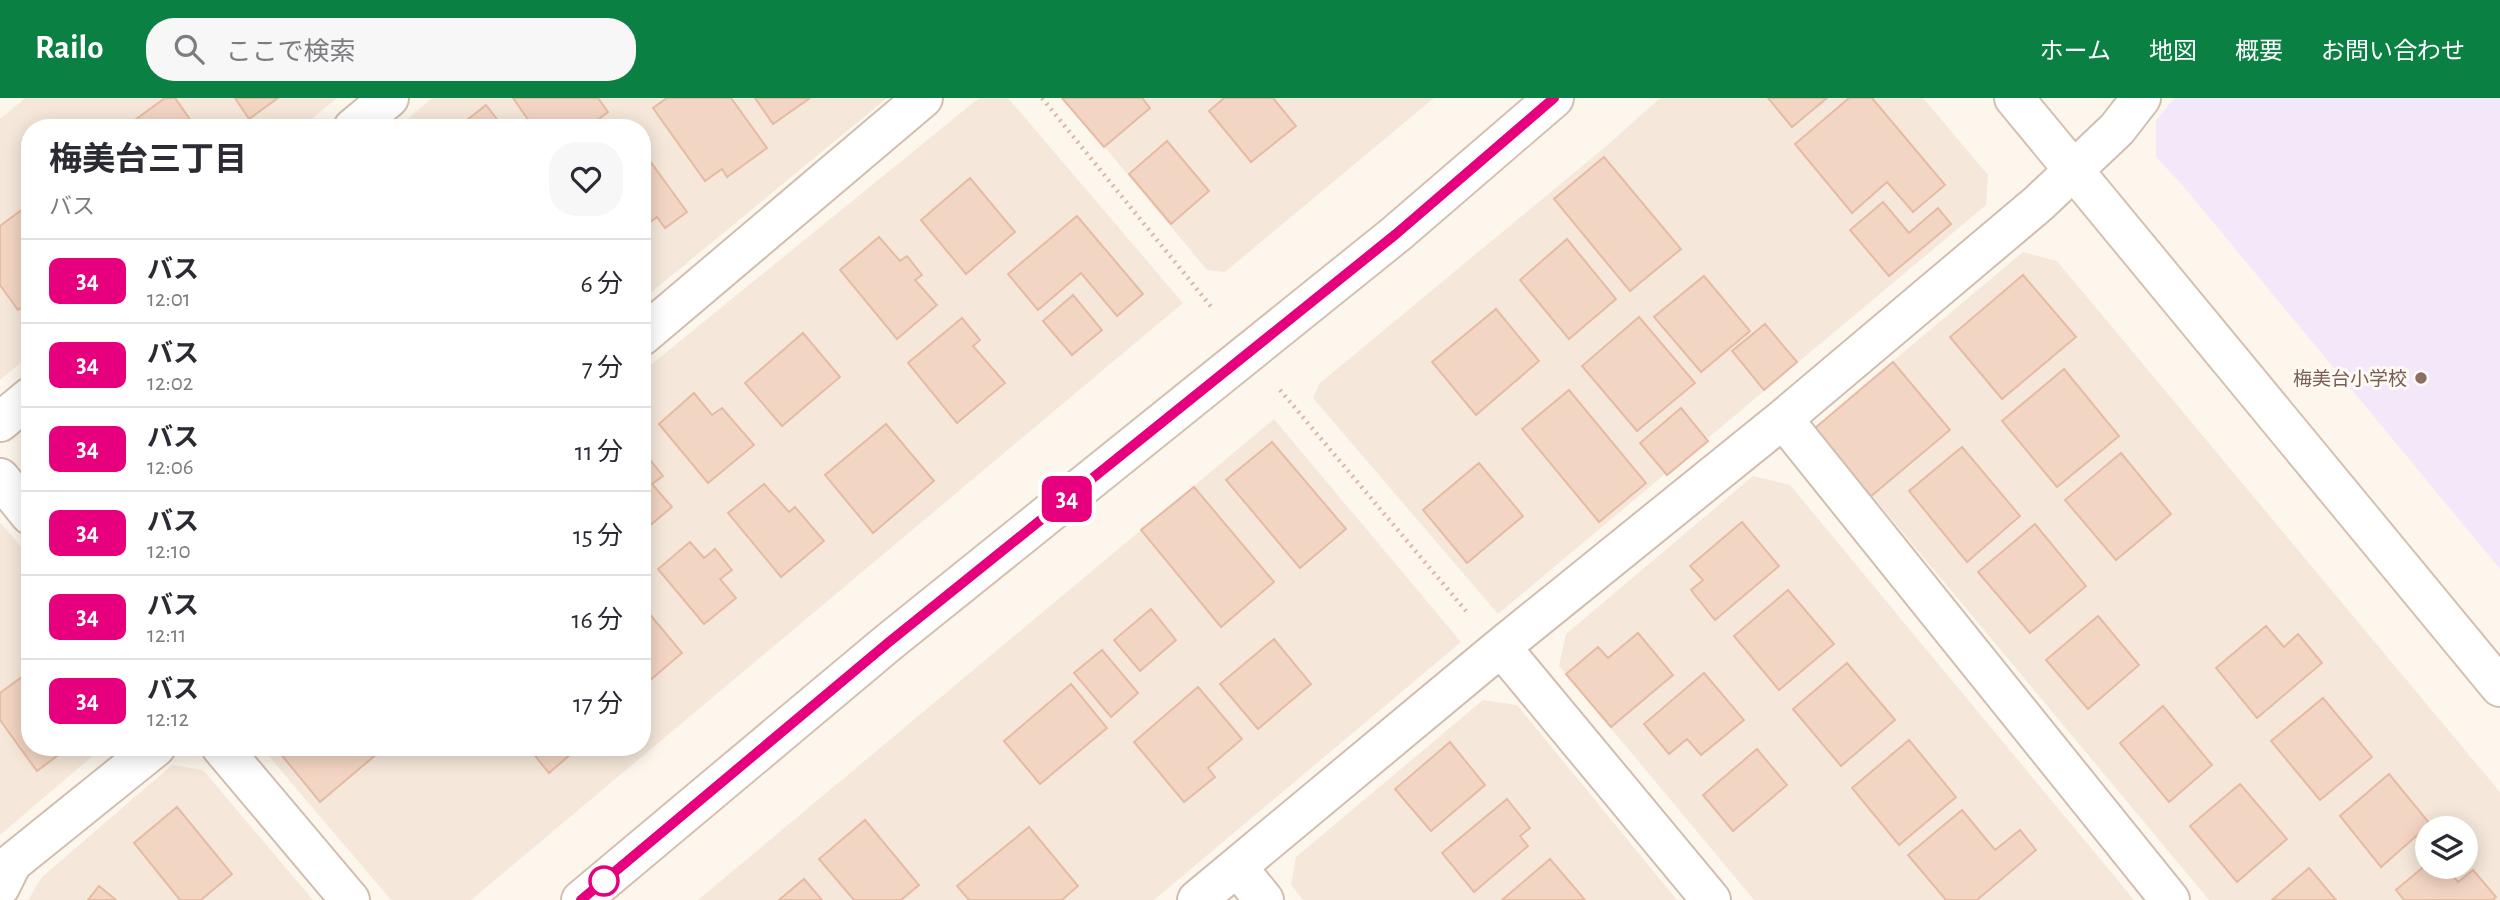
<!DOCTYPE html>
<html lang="ja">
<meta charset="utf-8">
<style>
:root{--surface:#fff;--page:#f7f7f7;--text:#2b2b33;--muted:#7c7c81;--line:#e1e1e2;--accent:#0b8043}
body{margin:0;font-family:"Alegreya Sans","Noto Sans JP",sans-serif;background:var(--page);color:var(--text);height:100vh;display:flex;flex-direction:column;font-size:26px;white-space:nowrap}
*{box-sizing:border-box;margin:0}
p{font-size:23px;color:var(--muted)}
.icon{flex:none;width:38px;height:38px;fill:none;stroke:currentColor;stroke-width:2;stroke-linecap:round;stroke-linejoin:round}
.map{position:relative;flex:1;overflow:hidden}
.drawer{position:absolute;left:21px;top:21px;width:630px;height:637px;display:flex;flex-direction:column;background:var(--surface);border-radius:28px;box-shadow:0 4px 18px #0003}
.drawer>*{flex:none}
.badge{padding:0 14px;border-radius:10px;font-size:24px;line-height:46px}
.buttons{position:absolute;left:2415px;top:718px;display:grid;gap:14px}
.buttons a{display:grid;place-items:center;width:63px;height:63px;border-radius:50%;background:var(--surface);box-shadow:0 4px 18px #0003;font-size:35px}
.map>.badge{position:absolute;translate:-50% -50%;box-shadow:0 0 0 4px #fff}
.round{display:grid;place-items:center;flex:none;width:74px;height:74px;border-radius:28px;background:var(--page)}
.summary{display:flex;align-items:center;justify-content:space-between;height:119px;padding:0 28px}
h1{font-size:33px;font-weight:700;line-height:52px}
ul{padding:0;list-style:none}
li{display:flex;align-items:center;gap:21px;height:84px;padding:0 28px;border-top:2px solid var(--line)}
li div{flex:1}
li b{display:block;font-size:26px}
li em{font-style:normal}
li .badge{min-width:77px;font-weight:700;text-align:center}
header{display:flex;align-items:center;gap:42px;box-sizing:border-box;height:98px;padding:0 35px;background:var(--accent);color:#fff}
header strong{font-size:33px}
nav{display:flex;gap:38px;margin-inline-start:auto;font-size:24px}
.search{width:490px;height:63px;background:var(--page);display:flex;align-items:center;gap:18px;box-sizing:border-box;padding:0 24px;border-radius:28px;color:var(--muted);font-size:26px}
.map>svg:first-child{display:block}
</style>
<header>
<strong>Railo</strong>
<div class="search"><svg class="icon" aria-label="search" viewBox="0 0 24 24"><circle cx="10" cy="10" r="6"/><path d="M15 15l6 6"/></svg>ここで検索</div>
<nav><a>ホーム</a><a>地図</a><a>概要</a><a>お問い合わせ</a></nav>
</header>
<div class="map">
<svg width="2500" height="802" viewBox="0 0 2500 802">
<rect width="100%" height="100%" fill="#fdf6ec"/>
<!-- residential -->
<path fill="#f5e8da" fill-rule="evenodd" d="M25,0h312l-36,30h-271v227l-30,25v-261z
M432,0h455l-245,202v-172h-245z
M979,0h29l175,205 -712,597h-80l-130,-153h381v-375z
M1064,0h370l-209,174 -18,-2z
M1660,0h263l65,77 -2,30 -488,409 -185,-216 7,-15 290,-240z
M2023,154l34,9 443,531v108h-291l-381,-457 9,-35zM2427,730h39v38h-39z
M1274,321l187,223 -307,258h-456z
M1753,378l37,9 344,415h-380l-195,-234 7,-32z
M0,424l30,35v190h73l-103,88z
M1483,602l34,5 160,195h-374l-12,-15 5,-28z
M172,667l31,5 110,130h-285l14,-23z"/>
<!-- education -->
<path fill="#f3e8fa" d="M2174,0h326v471l-316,-382 -28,-30v-36z"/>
<!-- building -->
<path fill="#f3d5c3" stroke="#e6bba3" stroke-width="2" d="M165,0h10l21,30h-66l-2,-3z
M235,0h43l-29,21z
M513,0h85l10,14 -21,16h-53z
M667,0h64l36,50 -40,29 -5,-8 -17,12 -52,-73z
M755,0h55l-37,26z
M1062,0h80l8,10 -46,39z
M1224,0h49l23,28 -45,36 -42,-51z
M1768,0h59l-35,29z
M1849,0h23l73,87 -32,27 -26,-30 -35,31 -57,-69z
M486,7l18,23h-47z
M1167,43l42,50 -38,33 -42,-50z
M642,52l45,62 -22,16 -8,-11 -15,11z
M1604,59l77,92 -51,42 -76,-92z
M970,80l45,54 -49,42 -45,-54z
M1883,104l26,31 29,-25 13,16 -62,52 -39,-46z
M27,108l3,4v92l-12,8 -18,-25v-59z
M1077,118l66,78 -26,22 -36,-43 -43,37 -30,-36z
M879,139l21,24 7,-5 15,19 -7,5 22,25 -40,34 -57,-69z
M1567,141l49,60 -47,40 -49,-59z
M2023,177l53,62 -74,62 -52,-62z
M1704,178l46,55 -49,41 -47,-55z
M1073,197l29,35 -30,25 -29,-34z
M1496,211l43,52 -63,54 -44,-53z
M1639,219l56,66 -58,48 -55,-65z
M962,220l18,22 -7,6 32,37 -48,40 -49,-60z
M1765,226l32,38 -33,28 -32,-39z
M803,235l37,44 -58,49 -37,-43z
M1893,264l57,68 -80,67 -56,-68z
M2064,271l55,67 -62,51 -55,-66z
M1569,292l77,93 -47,39 -77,-93z
M694,295l18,22 10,-7 32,37 -46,38 -49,-59z
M1681,310l27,33 -41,34 -27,-32z
M886,326l48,57 -61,52 -48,-58z
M1272,344l74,87 -46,39 -74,-88z
M1962,349l58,69 -53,46 -58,-71z
M2121,355l50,61 -55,46 -51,-60z
M651,363l12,15 -11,8 20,23 -30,25v-62z
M1479,365l44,53 -56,47 -44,-53z
M764,386l25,28 6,-5 29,34 -43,36 -53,-64z
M1194,389l80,95 -53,45 -80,-97z
M1742,424l37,44 -64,54 -24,-30 12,-10 -13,-14z
M2035,426l51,62 -56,47 -52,-61z
M690,444l14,16 11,-9 17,21 -12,9 16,19 -32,26 -46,-55z
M1788,492l46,54 -55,46 -45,-54z
M642,507l40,48 -40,34z
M1151,511l25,31 -36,31 -26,-31z
M2098,518l41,49 -51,44 -42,-49z
M2266,528l18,21 14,-13 24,29 -65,55 -41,-50z
M1638,535l35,42 -62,52 -45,-53 32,-27 10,11z
M1274,541l37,45 -53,45 -38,-45z
M1102,552l36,43 -27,24 -37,-44z
M1847,565l48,57 -54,46 -48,-57z
M30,573v76h39l-32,24 -37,-51v-27z
M1704,575l40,47 -43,35 -14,-16 -18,15 -25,-30z
M1071,586l36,44 -67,56 -36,-43z
M1198,589l44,52 -34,29 7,9 -31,25 -50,-60z
M2323,600l49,59 -52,43 -49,-59z
M2163,608l49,59 -43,37 -49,-59z
M1909,642l47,57 -57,48 -47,-57z
M1450,644l35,43 -54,46 -36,-42z
M275,649h110l-65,55z
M528,649h51l-30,26z
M1757,651l30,36 -54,46 -30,-36z
M2389,676l41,50 -49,43 -41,-51z
M2240,686l47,55 -50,43 -47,-56z
M1507,701l23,29 -10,8 8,10 -54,46 -32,-39z
M177,709l55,67 -31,26h-21l-46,-57z
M1962,712l33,40 25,-20 16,20 -59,50h-31l-38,-45z
M865,722l54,65 -18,15h-47l-35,-41z
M1029,729l49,59 -16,14h-93l-12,-14z
M1550,761l35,41h-83z
M2427,766v2h18l13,16 15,-12 23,27 -3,3h-89l-8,-10z
M2309,770l27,32h-64z
M804,781l18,21h-43z
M99,788l17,14h-28z"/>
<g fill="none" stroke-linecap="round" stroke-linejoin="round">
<!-- street casing -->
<g stroke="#d1beb0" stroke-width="42">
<path id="street" d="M353,30l36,-30
M642,238l281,-238
M1783,321l387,481
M0,324l30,-25
M0,380l30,37
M1501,549l210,253
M221,649l129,153
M1237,769l27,33
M0,789l12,-24 144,-116
M1197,802l304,-253 282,-228 256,-216 78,-74 24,-31"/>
</g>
<!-- secondary casing -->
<g stroke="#d6c0b0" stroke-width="42">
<path id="secondary" d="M2014,0l486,589
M581,802l308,-258 507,-408 158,-136"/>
</g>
<!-- path -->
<path stroke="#d9b8a5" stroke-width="4.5" stroke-dasharray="2 5" stroke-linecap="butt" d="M1042,0l171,211
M1280,292l186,221"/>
<!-- street -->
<use href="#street" stroke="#fff" stroke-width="38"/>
<!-- secondary -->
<use href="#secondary" stroke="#fff" stroke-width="38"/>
</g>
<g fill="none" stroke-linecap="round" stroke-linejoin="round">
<!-- line casing -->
<g stroke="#fff" stroke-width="16">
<path id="line" d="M581,802l308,-258 507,-408 158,-136"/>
</g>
<!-- line -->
<use href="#line" stroke="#e6007e" stroke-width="10"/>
</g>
<!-- markers -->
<circle fill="#8d6e63" stroke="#fffaf3" stroke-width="2.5" cx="2421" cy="280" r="7"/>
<circle fill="#fff" stroke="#e6007e" stroke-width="3.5" cx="604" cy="783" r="14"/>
<g text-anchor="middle" stroke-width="6" stroke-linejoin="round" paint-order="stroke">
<!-- education labels -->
<g font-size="19" fill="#785e54" stroke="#fffaf3" text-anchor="end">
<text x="2407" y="287">梅美台小学校</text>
</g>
</g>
</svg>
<div class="buttons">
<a><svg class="icon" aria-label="layers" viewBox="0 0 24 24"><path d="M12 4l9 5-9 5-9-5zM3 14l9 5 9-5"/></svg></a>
</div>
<b class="badge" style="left:1067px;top:401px;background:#e6007e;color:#fff">34</b>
<section class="drawer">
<div class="summary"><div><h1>梅美台三丁目</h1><p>バス</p></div><a class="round"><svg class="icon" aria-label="heart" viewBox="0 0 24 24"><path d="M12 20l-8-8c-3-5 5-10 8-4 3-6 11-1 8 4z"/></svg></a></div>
<ul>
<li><span class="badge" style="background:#e6007e;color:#fff">34</span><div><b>バス</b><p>12:01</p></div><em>6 分</em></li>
<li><span class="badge" style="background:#e6007e;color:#fff">34</span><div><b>バス</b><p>12:02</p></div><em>7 分</em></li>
<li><span class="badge" style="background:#e6007e;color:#fff">34</span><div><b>バス</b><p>12:06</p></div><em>11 分</em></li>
<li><span class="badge" style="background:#e6007e;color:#fff">34</span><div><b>バス</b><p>12:10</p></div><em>15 分</em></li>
<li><span class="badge" style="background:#e6007e;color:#fff">34</span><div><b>バス</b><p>12:11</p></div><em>16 分</em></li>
<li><span class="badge" style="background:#e6007e;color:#fff">34</span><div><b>バス</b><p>12:12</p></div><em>17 分</em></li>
</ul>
</section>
</div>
